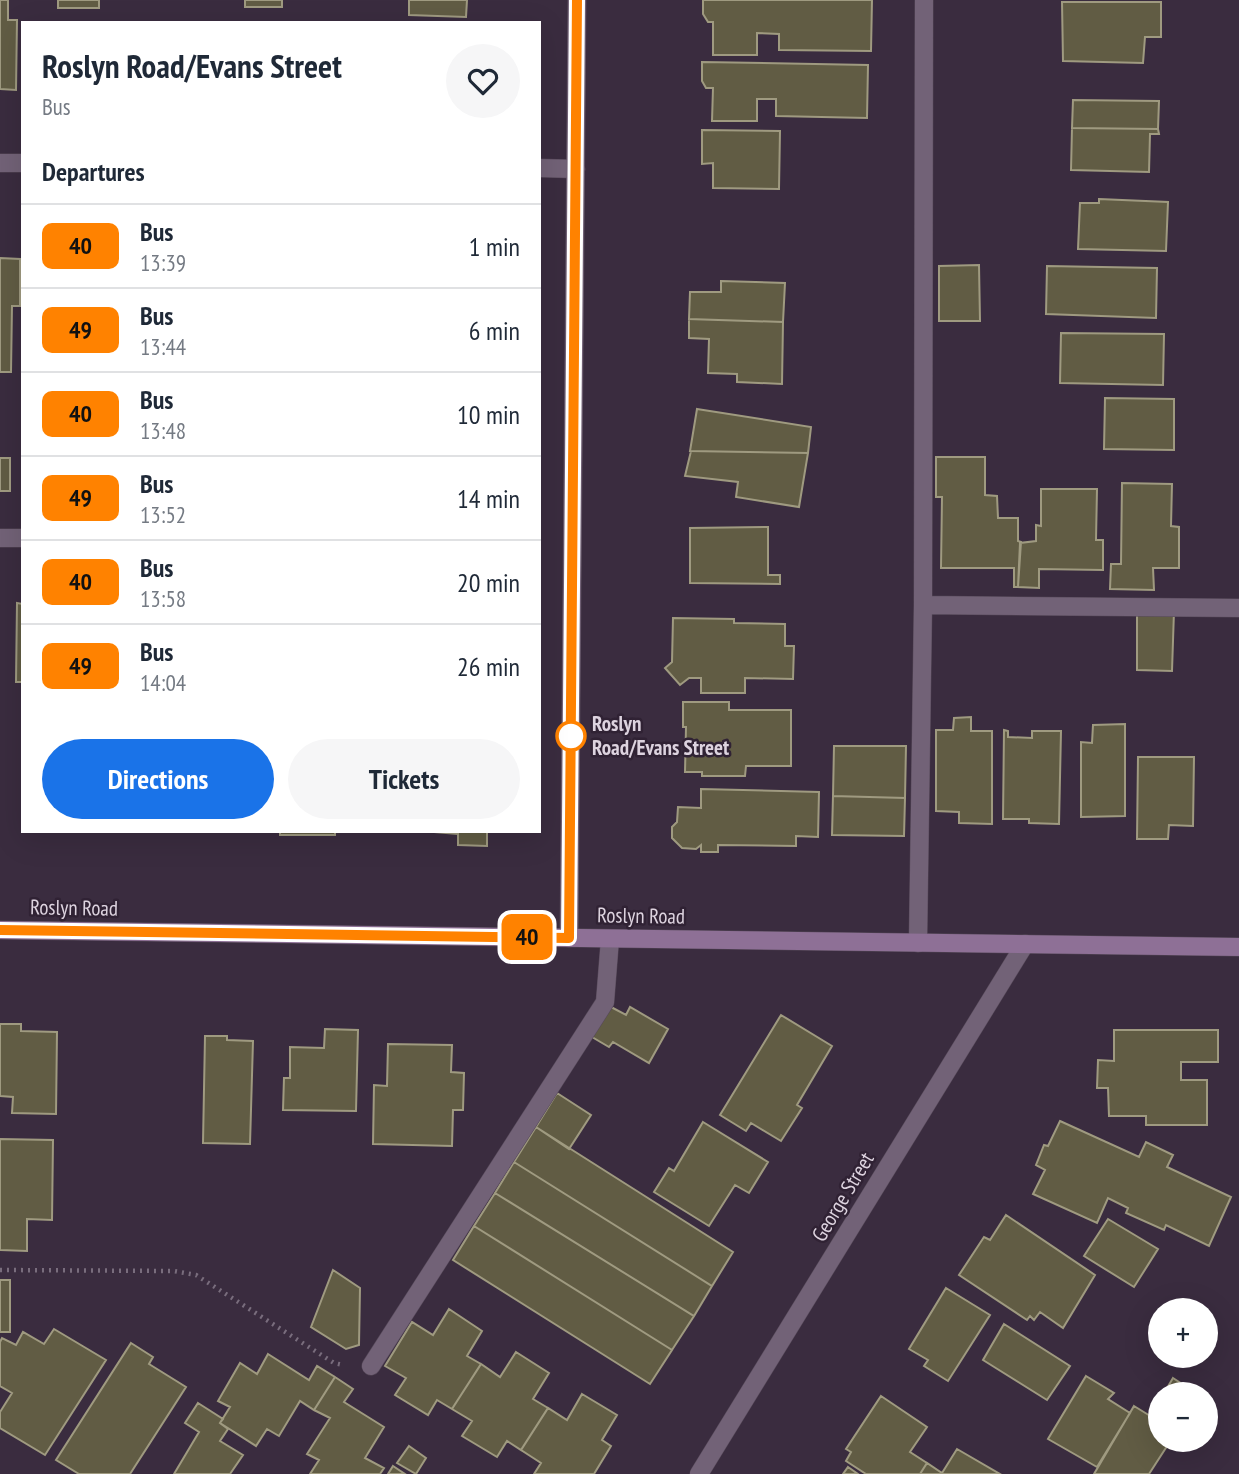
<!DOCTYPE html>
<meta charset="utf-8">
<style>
:root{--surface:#fff;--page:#f6f6f7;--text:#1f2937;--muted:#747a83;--line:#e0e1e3;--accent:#1a73e8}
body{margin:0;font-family:"PT Sans Narrow",sans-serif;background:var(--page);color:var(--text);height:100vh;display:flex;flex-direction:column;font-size:26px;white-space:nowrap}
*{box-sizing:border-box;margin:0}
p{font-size:23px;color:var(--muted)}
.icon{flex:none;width:38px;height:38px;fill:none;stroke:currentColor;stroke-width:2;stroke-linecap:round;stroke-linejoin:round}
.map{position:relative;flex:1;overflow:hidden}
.side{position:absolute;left:21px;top:21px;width:520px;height:812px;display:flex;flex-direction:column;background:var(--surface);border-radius:0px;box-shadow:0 7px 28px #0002}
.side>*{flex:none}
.badge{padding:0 14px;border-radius:10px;font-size:24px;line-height:46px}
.controls{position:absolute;left:1148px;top:1298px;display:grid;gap:14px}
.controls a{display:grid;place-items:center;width:70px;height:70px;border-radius:50%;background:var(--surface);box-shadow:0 7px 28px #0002;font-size:35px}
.map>.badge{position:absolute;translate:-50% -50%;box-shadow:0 0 0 4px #fff}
h2{padding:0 21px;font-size:26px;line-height:63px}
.round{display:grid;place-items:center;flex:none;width:74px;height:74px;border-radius:37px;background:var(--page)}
.summary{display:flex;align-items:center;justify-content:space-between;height:119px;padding:0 21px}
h1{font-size:33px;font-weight:700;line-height:52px}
.cta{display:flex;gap:14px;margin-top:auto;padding:14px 21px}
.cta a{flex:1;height:80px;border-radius:42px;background:var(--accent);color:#fff;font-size:28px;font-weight:700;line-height:80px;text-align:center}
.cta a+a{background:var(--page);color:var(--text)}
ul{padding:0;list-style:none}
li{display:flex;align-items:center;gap:21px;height:84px;padding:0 21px;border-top:2px solid var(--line)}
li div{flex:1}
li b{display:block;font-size:26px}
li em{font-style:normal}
li .badge{min-width:77px;font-weight:700;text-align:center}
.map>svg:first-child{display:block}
</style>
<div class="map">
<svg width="1239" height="1474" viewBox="0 0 1239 1474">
<rect width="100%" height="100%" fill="#3a2c3f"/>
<!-- building -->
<path fill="#615c44" stroke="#9f9a80" stroke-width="2" d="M0,0h8v20h9l-1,70 -16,-1z
M58,0h41v8h-41z
M245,0h37v7h-37z
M409,0h58l-1,17 -57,-2z
M703,0h169l-1,51 -92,-1v-16l-22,-1v22h-44v-33h-5l-5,-8z
M1062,2h99v35h-16l-2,26 -80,-2z
M702,62l166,3 -1,53 -91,-2v-17h-19v22h-45l1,-33h-7l-4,-7z
M1073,100l86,1 -1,28 -86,-1z
M1072,128l86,1 1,5h-9l-1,38 -78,-2z
M702,130l78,1 -1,58 -66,-1v-25l-11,1z
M1099,199l69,3 -2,49 -88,-2 2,-46h19z
M0,258l20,1v47h-8l-1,66h-11z
M979,265l1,56h-41v-55z
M1047,266l110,2 -1,50 -110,-4z
M721,281l64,2 -2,39 -94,-3 1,-27h31z
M689,319l94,3 -1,62 -45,-2v-8l-29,-1 1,-34 -20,-1z
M1061,333l103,1 -1,51 -103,-2z
M1105,398l69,1v51l-70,-1z
M697,409l114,18 -3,26 -118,-2z
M691,451l117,2 -9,54 -63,-10 2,-15 -53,-6z
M936,457h49v38l12,1 1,22h20v23l3,1 -3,45h-4v-19h-73l1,-71h-6z
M0,458h10v33h-10z
M1122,483l50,1 -1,42 8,1v41h-26l1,22 -44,-1 1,-25h10z
M1041,489h56l-1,51h7v30l-64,-1v19l-21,-1 2,-44 16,-2v-16l5,1z
M768,527v48h12v9l-90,-1v-55z
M17,603l6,1v78h-7z
M1137,610l37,1 -2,60 -35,-1z
M673,618l61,1v4l51,1v22h9l-1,33 -48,-1v15h-44v-15h-12l-9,7 -15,-17 7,-6z
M683,702h46v8h62v56h-45l-1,10h-43v-4h-17l1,-45h-3z
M971,717v14h21v93l-33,-1v-11l-23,-1v-81h17l1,-12z
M1125,724v92l-44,1v-75l11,1 1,-18z
M1004,730l4,1v6l24,1v-7h29l-2,93 -30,-1v-4h-26z
M834,746h72l-1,52 -72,-2z
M1138,757h56l-1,69 -24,-1 -1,14h-31z
M701,789l118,3 -1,45 -22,-1v10l-78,-1v7h-17v-7l-5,4 -14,-1 -10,-10v-11l5,-5 1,-15 23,1z
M833,796l72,2 -1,38 -72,-1z
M280,831h55v4h-55z
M422,831h65v15l-29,-1v-11z
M611,1007l15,8 4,-8 38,22 -19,34 -36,-21 -4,5 -17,-10z
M781,1015l51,31 -35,59 5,3 -21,33 -30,-18 -5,8 -26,-16z
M0,1024h21v7l36,1 -1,82 -44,-1 1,-16 -13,-1z
M325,1029l33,1 -2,81 -73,-1 1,-32h6v-31l34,1z
M1114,1030h104v32h-37v18h26v45h-61v-9h-37l-1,-28h-11l1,-28 16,1z
M205,1036h22v4l26,1 -3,103 -47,-1z
M388,1044l64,1 -1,27 13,1 -1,37h-10l-1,36 -79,-2 1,-59 13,1z
M557,1093l34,22 -22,34 -33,-22z
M1060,1121l79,36 7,-15 27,13 -6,12 64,30 -22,49 -43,-21 -2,5 -38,-17 2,-5 -20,-10 -11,25 -64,-29 12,-24 -9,-5 8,-20 4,1z
M703,1122l65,40 -19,31 -14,-8 -26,41 -55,-34 15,-24 5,3z
M536,1127l197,125 -21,34 -198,-124z
M0,1139l53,1 -1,80 -25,-1v32l-27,-1z
M514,1162l198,124 -18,30 -199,-123z
M495,1193l199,123 -22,34 -198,-124z
M1006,1215l89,60 -32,53 -23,-16 -6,8 -4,-4 -3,4 -68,-45 25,-38 6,3z
M1108,1219l50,30 -24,38 -50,-31z
M474,1226l198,124 -22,34 -197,-124z
M333,1270l27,18 -1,57 -13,4 -35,-22z
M0,1280h10v52h-10z
M946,1288l44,27 -42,66 -24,-15 4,-6 -19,-11z
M449,1309l33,22 -15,25 14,8 -29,45 -15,-9 -9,15 -33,-20 11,-17 -21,-12 27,-44 21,13z
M1004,1324l66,42 -23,34 -64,-40z
M54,1329l52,31 -61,95 -45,-27v-16l12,-19 -12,-7v-44l2,-4 14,7 7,-13 21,12z
M131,1343l22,14 -4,7 37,23 -56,87h-51l-23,-14z
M516,1352l33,21 -16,26 15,9 -27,42 -14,-9 -10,16 -35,-21 10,-15 -20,-12 29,-45 19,13z
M268,1354l41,26 8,-14 18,11 -21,33 -14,-9 -21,35 -12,-7 -11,17 -36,-23 10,-16 -12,-6 22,-38 17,11z
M1086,1376l28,17 -6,6 22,14 -33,54 -49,-28z
M335,1377l18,12 -9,13 40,25 -19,31 19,10 -4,6h-70l9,-14 -12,-6 23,-36 -16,-8z
M1173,1378l26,17h-36z
M582,1394l35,21 -15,25 9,6 -17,28h-60l7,-11 -20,-13 27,-42 19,12z
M881,1396l46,31 -17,25 17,11 -7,11h-54l-20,-13 5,-9 -5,-3z
M1160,1400v22l-9,-5z
M198,1403l25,16 -3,4 8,6 -8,12 23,14 -13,19h-56l25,-42 -14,-9z
M1134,1406l26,16v18h11l-22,34h-55z
M409,1446l17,12 -10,16 -19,-11z
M957,1449l43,25h-80l7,-11 15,10z
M393,1466l12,8h-17z
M848,1467l10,7h-15z"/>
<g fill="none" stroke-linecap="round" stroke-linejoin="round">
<!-- lane casing -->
<g stroke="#564959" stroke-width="19">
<path id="lane" d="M0,538h23
M923,605l316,3
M918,943l5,-338 1,-605
M371,1366l234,-364 5,-63"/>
</g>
<!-- street casing -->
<g stroke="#564959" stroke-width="19">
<path id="street" d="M0,163h23
M539,168l37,1
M569,938l8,-938
M699,1474l326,-530"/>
</g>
<!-- secondary casing -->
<g stroke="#564959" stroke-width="19">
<path id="secondary" d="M0,930l1239,17"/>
</g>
<!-- path -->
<path stroke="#796d7d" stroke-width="4.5" stroke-dasharray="2 5" stroke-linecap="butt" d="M0,1270l174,1 22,4 138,88 9,2"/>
<!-- lane -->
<use href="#lane" stroke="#726277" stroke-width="18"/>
<!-- street -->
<use href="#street" stroke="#726277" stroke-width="18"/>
<!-- secondary -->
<use href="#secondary" stroke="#8e7096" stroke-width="18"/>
</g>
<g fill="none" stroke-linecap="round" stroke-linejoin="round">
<!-- line casing -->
<g stroke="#fff" stroke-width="16">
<path id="line" d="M0,930l569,8 8,-938"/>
</g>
<!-- line -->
<use href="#line" stroke="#ff8200" stroke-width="10"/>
</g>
<!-- markers -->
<circle fill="#fff" stroke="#ff8200" stroke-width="3.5" cx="571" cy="736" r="14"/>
<g text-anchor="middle" stroke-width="5" stroke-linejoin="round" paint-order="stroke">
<!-- stop labels -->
<g font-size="21" font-weight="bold" fill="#ddd3df" stroke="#302234" text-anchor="start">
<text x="592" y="731">Roslyn<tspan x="592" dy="24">Road/Evans Street</tspan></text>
</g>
<!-- street labels -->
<g font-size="21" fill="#ddd3df" stroke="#302234">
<text transform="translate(74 908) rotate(1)" y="7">Roslyn Road</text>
<text transform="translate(641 916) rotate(1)" y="7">Roslyn Road</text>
<text transform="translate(843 1197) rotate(-59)" y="7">George Street</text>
</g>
</g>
</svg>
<div class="controls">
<a>+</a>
<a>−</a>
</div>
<b class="badge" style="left:527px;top:937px;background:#ff8200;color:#111">40</b>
<section class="side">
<div class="summary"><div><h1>Roslyn Road/Evans Street</h1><p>Bus</p></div><a class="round"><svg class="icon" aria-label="heart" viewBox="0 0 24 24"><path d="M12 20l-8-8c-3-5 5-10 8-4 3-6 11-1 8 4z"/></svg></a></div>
<h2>Departures</h2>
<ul>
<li><span class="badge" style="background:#ff8200;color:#111">40</span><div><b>Bus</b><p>13:39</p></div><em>1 min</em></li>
<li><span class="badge" style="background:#ff8200;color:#111">49</span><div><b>Bus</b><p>13:44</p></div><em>6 min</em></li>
<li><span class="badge" style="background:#ff8200;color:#111">40</span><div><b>Bus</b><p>13:48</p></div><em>10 min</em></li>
<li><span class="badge" style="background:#ff8200;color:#111">49</span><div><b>Bus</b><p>13:52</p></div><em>14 min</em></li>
<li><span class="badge" style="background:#ff8200;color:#111">40</span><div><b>Bus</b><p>13:58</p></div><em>20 min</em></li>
<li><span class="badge" style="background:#ff8200;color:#111">49</span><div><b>Bus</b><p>14:04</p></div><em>26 min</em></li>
</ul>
<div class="cta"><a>Directions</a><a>Tickets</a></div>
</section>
</div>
